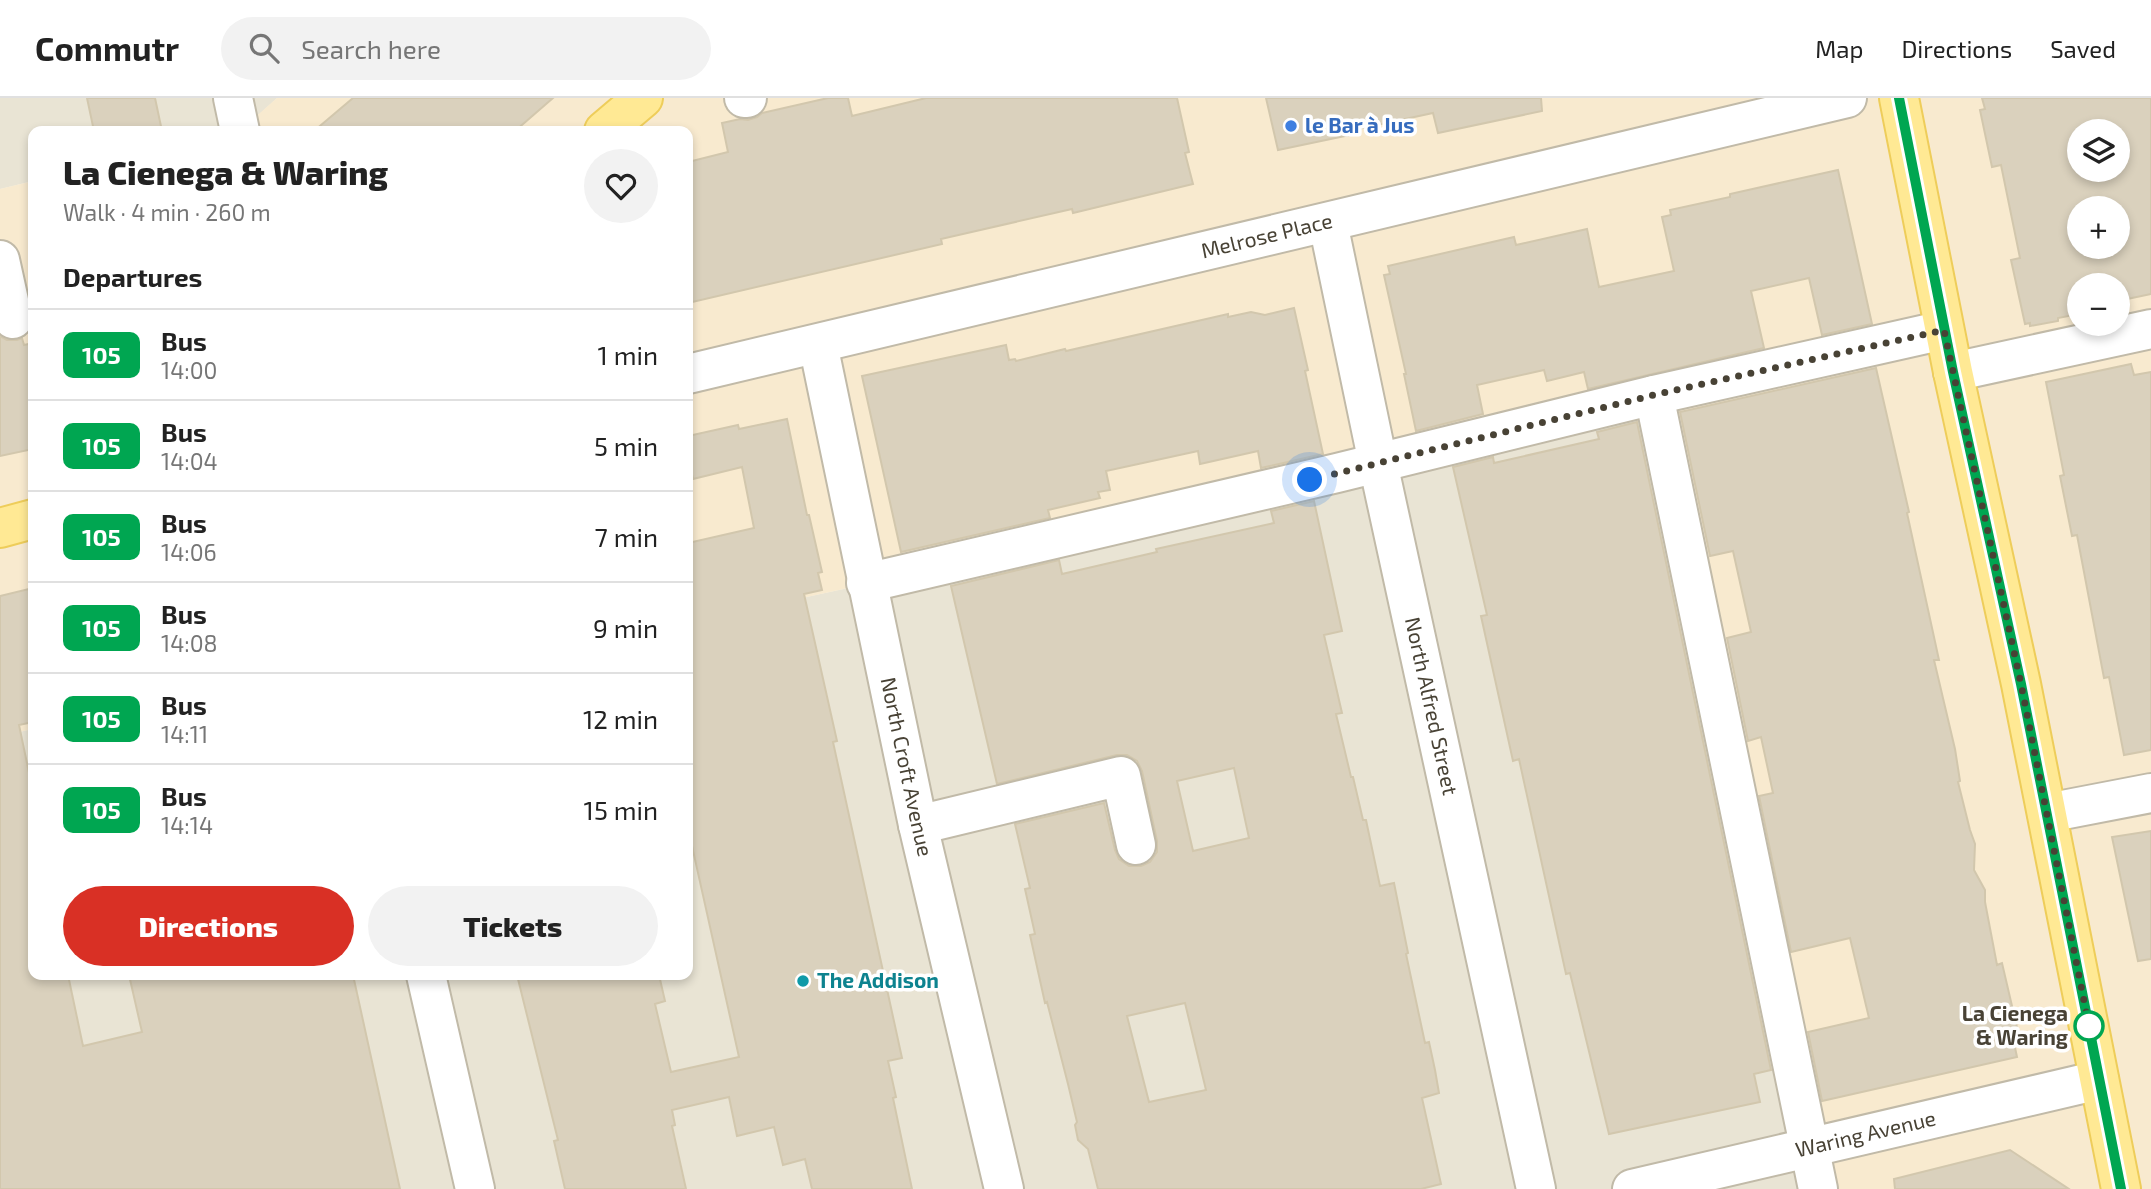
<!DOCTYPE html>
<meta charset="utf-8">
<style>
:root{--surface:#fff;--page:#f2f2f2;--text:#222;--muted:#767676;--line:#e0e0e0;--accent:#d93025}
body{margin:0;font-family:"Exo 2",sans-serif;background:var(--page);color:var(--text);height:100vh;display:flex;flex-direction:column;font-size:26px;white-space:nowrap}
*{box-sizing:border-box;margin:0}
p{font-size:23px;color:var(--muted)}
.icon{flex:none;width:38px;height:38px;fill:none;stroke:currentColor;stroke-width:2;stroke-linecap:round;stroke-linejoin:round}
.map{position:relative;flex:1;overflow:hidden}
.details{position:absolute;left:28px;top:28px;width:665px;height:854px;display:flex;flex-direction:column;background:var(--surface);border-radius:14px;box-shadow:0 4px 10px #0003}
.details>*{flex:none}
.badge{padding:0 14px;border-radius:10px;font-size:24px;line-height:46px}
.buttons{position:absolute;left:2067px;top:21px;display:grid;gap:14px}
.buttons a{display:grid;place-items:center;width:63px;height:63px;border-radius:50%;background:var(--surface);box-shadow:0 4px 10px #0003;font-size:35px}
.you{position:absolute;width:35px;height:35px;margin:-18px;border:5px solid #fff;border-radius:50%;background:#1a73e8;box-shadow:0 0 0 10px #1a73e833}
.map>.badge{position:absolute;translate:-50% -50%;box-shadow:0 0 0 4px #fff}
h2{padding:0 35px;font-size:26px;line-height:63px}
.round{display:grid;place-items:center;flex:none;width:74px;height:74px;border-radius:37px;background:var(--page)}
.overview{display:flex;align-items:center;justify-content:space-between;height:119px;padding:0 35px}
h1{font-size:33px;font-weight:800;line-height:52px}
.cta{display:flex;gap:14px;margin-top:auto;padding:14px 35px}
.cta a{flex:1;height:80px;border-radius:42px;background:var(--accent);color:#fff;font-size:28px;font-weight:800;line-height:80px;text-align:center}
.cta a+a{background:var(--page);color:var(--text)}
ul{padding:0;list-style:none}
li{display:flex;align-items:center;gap:21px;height:91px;padding:0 35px;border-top:2px solid var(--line)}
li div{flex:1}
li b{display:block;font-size:26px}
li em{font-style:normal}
li .badge{min-width:77px;font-weight:700;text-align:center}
header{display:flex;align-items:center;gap:42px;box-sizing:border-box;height:98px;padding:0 35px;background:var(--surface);border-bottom:2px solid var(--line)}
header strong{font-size:33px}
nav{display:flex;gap:38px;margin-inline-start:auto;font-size:24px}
.search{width:490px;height:63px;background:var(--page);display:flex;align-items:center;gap:18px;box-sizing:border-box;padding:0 24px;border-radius:38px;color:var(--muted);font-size:26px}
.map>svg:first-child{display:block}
</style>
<header>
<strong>Commutr</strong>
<div class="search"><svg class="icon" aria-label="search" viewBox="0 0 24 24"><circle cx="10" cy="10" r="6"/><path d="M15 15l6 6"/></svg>Search here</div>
<nav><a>Map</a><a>Directions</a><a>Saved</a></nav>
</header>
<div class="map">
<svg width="2151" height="1091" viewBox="0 0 2151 1091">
<rect width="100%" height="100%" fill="#f4f1e6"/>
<!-- residential -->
<path fill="#e9e4d4" d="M0,0h277l-34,31 -11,2h-199v50l-33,8z
M1655,314l175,777h-1830v-453l33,-7v246h655v-352z"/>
<!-- commercial -->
<path fill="#f8eacf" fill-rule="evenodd" d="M277,0h1874v1091h-321l-175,-777 -967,211v-492h-456l11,-3zM2079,33h39v39h-39zM2079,110h39v39h-39zM2079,187h39v39h-39z
M33,83v548l-33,7v-547z"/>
<!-- building -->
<path fill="#dad1bd" stroke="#d2c7ad" stroke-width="2" fill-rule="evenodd" d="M87,0h68l7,33h-68z
M353,0h200l-38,33h-201z
M828,0h20l4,18 74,-18h251l12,54 -4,1 8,31 -120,29 -1,-4 -131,30 1,5 -254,59v-141l40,-10 -6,-29 18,-4 8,1 9,-3 5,-4z
M1266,0h275l1,13 -104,22 -5,-20 -84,18 1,4 -72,15z
M1982,0h169v196l-33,7v-16h-39v29l-21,4v3l-28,5v-3l-5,1 -14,-64 9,-2 -19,-93 -9,2 -12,-57 5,-1zM2079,33h39v39h-39zM2079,110h39v39h-39z
M1838,72l34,154 -50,11 -13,-57 -58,13 13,57 -176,41 -4,-17 -37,9 -3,-11 -67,15 6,29 -67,17 -12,-57h2l-22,-99 6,-1 -2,-8 126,-29 2,8 71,-16 12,58 75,-16 -12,-54 9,-2 -1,-5 60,-13v-3z
M1294,210l14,62 -3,1 18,83 -62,14 -3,-17 -58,13 -2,-13 -92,20 4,19 -12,2 2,6 -52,12 2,8 -149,34 -39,-176 144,-31 3,15 6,-1 1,2 49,-12 1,2 162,-37v3l23,-5 14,3z
M0,238l7,4h10l5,-2 2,7 9,-2v106l-33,7z
M2131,266l3,11 17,-3v378l-27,5 -15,-78 -5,1 -27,-143 -5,1 -12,-60 4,-1 -18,-93z
M1876,270l33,144 -2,1 32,147h-5l21,89 5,32 -2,1 12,48 5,14 -1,26 11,20v12l12,63 5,-2 17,73 -6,2 4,19 -195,44 -14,-69 61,-14 -19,-80 -59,14 -32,-156 14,-3 -12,-56 -13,4 -21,-103 24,-6 -18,-81 -23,5 -30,-144z
M787,321l20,96h2l13,57 -4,1 4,17 -18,4 33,147 -4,1 69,316 -14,3 8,36 -3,1 19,91h-100l-7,-30 -22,6 -9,-38 -37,9 -8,-39 -57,13 3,15 -3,1 14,63h-121l-11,-48 4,-1 -41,-165h142l6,26 -10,3 16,68 68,-15 -51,-229v-285l66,-15 -12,-61 -49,12 -5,-21v-22l50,-11 1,4z
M1637,324l134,648 -17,4 6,28 -151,32 -39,-161 -4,1 -47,-215 -6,2 -32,-145 6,-1 -34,-148 40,-10 1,6 105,-24 -2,-7z
M1314,403l28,130 -18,4 18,78 -6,1 15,63h2l10,43h3l14,66 14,-3 14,70 -2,1 19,89 4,-1 6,28 4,23 -17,5 19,86 -20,5h-323l-10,-40 -10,-9 -3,-15 2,-3 -9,-38 -21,-82 -2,1 -15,-68 5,-1 -10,-45 5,-1 -15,-64 89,-21 11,47 4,9 10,7h12l9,-4 7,-10v-11l-15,-70 -5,-10 -10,-6h-10l-120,29 -46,-198 108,-26 3,14 95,-22 -1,-3 118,-26 -3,-12zM1234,670l15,70 -56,13 -16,-70zM1185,905l21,87 -57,12 -22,-86z
M33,490v134l-14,3 14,67v183h35l15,71 59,-14 -13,-57h224l47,214h-400v-593z
M2151,733v128l-13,2 -26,-124z
M2010,1052l59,39h-174l-1,-10z"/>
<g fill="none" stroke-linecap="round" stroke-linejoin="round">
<!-- minor casing -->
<g stroke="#c1baa8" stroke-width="42">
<g id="minor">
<path d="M233,0l7,33"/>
<path d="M744,0h3"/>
<path id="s1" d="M1328,125l50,240 158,726"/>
<path d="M0,162l13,59"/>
<path id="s2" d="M818,246l100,481 86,364"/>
<path d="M1953,274l198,-43"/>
<path id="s3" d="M688,276l1159,-276"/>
<path d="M1654,297l164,794"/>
<path d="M866,485l471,-110 317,-78 290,-65"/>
<path d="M2047,715l104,-20"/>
<path d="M918,727l203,-49 15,69"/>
<path d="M426,877l49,214"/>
<path id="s4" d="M1632,1091l467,-109"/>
</g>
</g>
<!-- major casing -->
<g stroke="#eecd5a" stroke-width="42">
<path id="major" d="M1899,0l54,274 68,312 100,505
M604,33l39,-33
M0,430l33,-9"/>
</g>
<!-- minor -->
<use href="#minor" stroke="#fff" stroke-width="38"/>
<!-- major -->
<use href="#major" stroke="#ffe994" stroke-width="38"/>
</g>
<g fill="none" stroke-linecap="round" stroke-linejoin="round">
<!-- line casing -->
<g stroke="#fff" stroke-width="16">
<path id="line" d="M1899,0l54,274 68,312 100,505"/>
</g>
<!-- line -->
<use href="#line" stroke="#00a651" stroke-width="10"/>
<!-- walk -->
<path stroke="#484235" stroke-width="7" stroke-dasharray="0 12.6" d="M1310,382l344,-85 290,-65 77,354 68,342"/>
</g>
<!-- markers -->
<circle fill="#3f7fe0" stroke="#fff" stroke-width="2.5" cx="1291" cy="28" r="7"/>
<circle fill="#0f9aa8" stroke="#fff" stroke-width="2.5" cx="803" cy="883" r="7"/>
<circle fill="#fff" stroke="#00a651" stroke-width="3.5" cx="2089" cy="928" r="14"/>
<g text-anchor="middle" stroke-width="7" stroke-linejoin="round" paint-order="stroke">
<!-- shop labels -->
<g font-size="21" font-weight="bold" fill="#366cbe" stroke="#fff" text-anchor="start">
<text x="1305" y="35">le Bar à Jus</text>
</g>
<!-- street labels -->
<g font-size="21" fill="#484235" stroke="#fff">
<text dy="7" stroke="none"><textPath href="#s3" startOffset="595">Melrose Place</textPath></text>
<text dy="7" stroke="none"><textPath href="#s1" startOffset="494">North Alfred Street</textPath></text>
<text dy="7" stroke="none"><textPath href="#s2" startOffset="432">North Croft Avenue</textPath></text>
<text dy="7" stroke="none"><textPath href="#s4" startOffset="240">Waring Avenue</textPath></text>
</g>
<!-- culture labels -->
<g font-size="21" font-weight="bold" fill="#0d838f" stroke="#fff" text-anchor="start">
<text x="817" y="890">The Addison</text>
</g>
<!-- stop labels -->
<g font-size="21" font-weight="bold" fill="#484235" stroke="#fff" text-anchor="end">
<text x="2068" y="923">La Cienega<tspan x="2068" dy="24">&amp; Waring</tspan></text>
</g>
</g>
</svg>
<div class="buttons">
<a><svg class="icon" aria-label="layers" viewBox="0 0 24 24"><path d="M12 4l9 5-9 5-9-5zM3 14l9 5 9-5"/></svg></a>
<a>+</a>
<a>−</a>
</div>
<div class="you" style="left:1310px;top:382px"></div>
<section class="details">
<div class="overview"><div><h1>La Cienega &amp; Waring</h1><p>Walk · 4 min · 260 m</p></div><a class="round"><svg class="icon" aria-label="heart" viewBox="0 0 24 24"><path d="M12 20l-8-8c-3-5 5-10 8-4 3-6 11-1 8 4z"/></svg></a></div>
<h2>Departures</h2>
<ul>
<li><span class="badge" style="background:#00a651;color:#fff">105</span><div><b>Bus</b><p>14:00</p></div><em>1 min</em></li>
<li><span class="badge" style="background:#00a651;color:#fff">105</span><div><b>Bus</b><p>14:04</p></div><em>5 min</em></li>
<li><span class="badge" style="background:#00a651;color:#fff">105</span><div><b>Bus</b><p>14:06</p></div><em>7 min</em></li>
<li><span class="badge" style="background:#00a651;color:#fff">105</span><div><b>Bus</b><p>14:08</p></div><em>9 min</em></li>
<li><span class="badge" style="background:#00a651;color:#fff">105</span><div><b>Bus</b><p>14:11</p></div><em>12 min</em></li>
<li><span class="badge" style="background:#00a651;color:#fff">105</span><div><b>Bus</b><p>14:14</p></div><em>15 min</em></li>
</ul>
<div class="cta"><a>Directions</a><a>Tickets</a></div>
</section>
</div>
